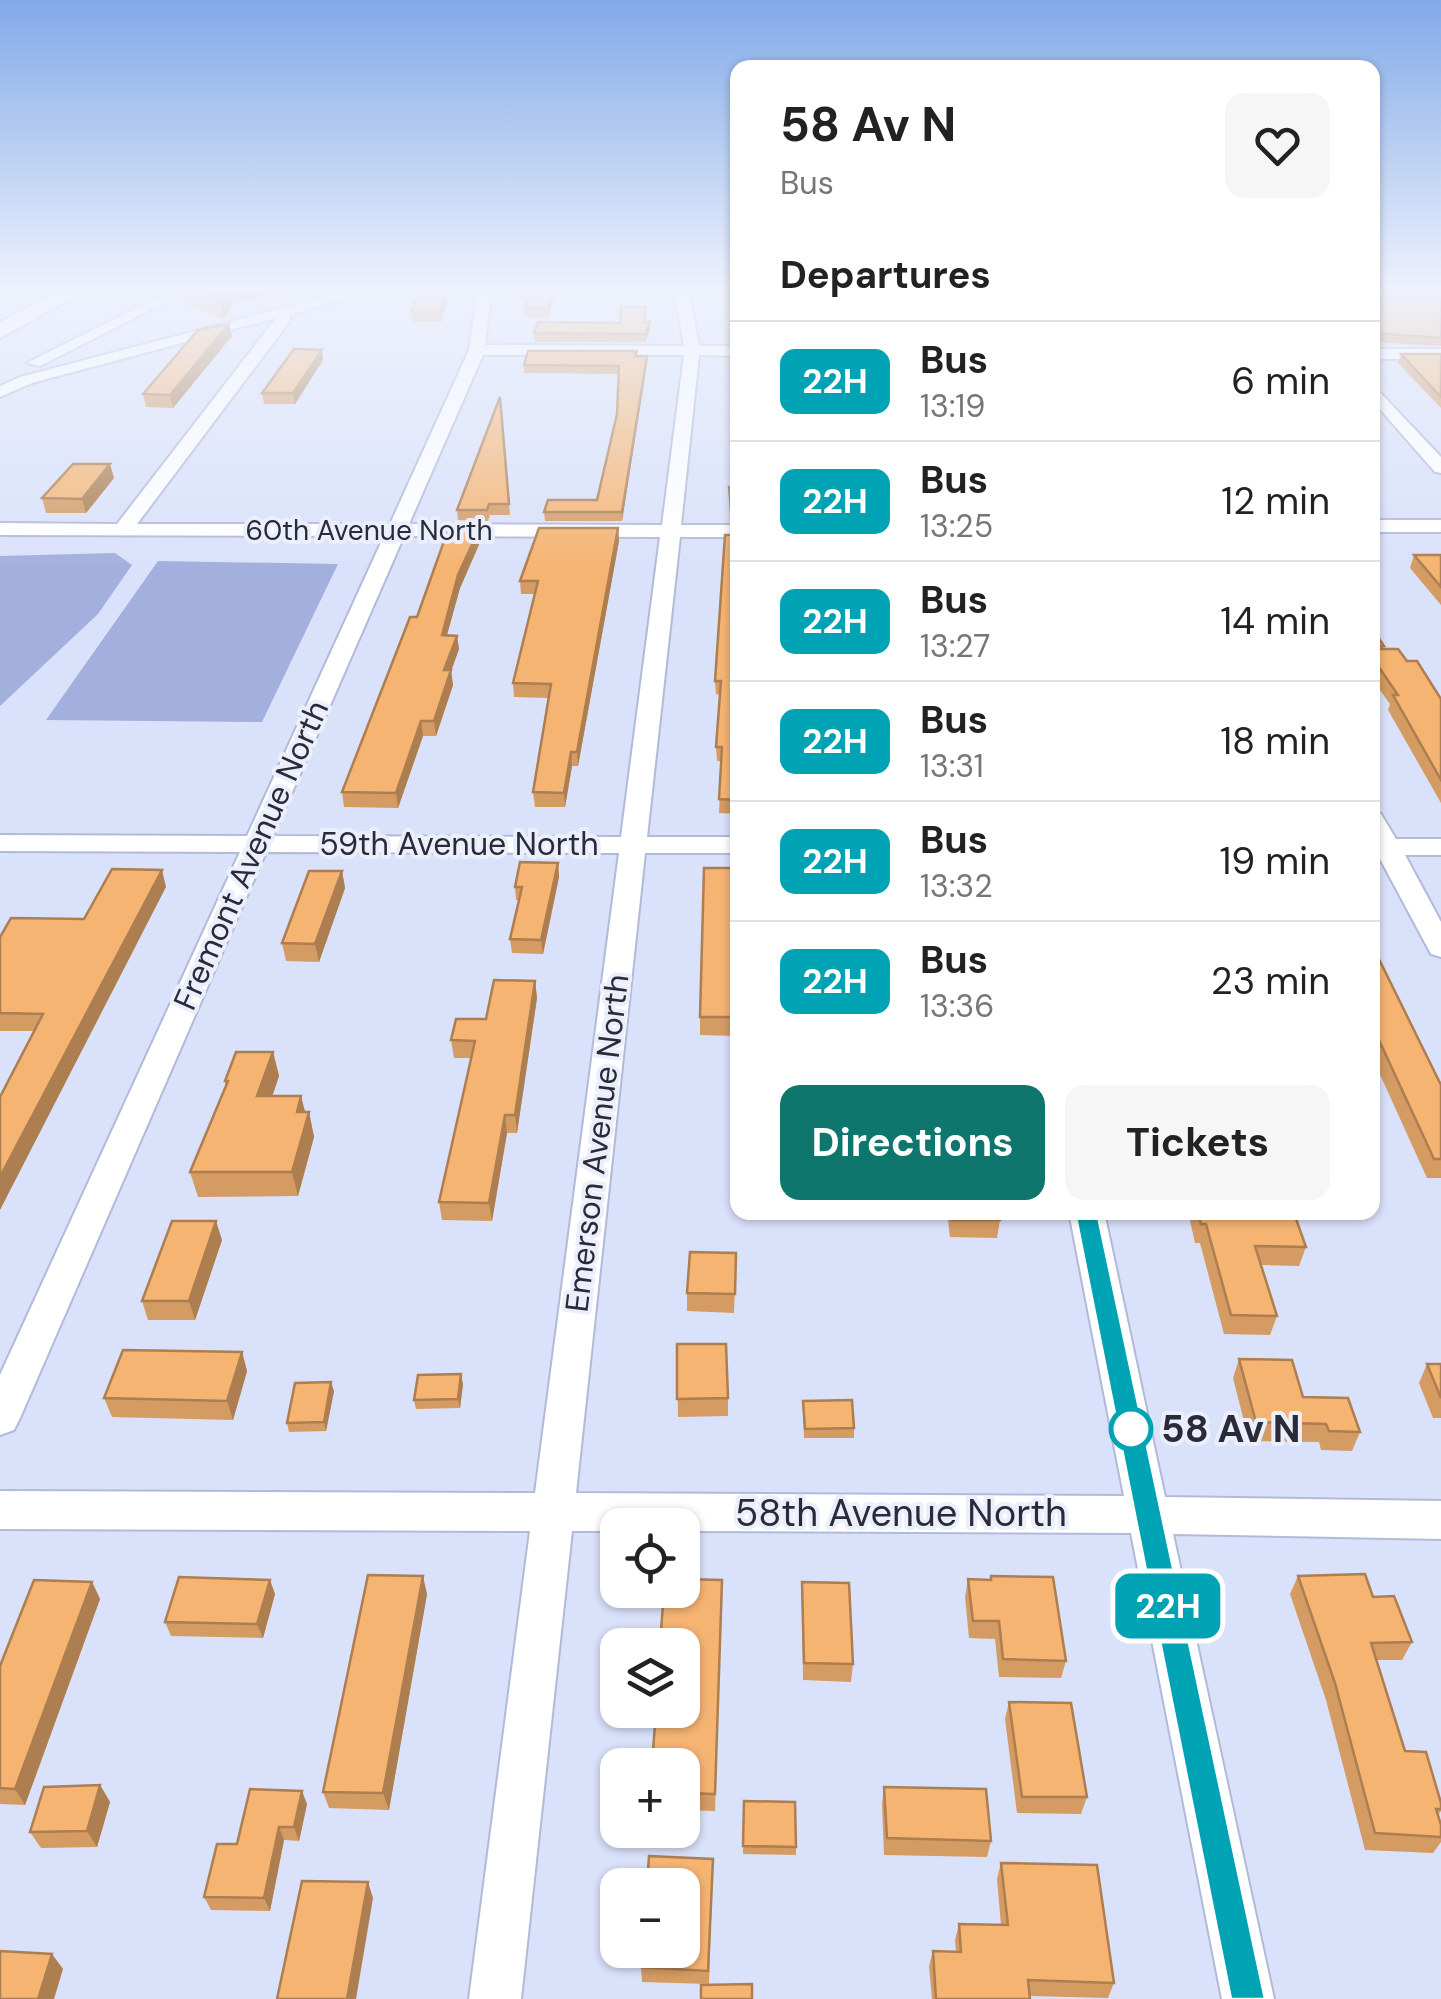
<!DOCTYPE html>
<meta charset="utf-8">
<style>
:root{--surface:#fff;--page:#f6f6f6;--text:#222;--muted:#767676;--line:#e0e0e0;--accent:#0f766e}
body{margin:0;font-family:"DM Sans",sans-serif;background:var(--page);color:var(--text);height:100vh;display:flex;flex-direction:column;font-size:38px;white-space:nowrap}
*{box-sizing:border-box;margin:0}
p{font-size:32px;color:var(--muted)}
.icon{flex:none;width:55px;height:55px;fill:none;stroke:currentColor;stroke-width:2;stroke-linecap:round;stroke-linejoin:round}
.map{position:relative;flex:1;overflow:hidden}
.panel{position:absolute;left:730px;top:60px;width:650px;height:1160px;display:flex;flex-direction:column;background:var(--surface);border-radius:20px;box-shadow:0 2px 8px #0004}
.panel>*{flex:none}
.badge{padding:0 20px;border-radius:15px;font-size:35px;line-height:65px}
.buttons{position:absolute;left:600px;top:1508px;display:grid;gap:20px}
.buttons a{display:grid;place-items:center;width:100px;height:100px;border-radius:20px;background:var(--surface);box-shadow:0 2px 8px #0004;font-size:50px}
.map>.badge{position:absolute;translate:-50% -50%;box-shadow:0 0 0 5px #fff}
h2{padding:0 50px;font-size:38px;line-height:90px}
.round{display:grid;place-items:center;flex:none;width:105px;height:105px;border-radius:20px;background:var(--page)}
.overview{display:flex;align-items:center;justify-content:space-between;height:170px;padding:0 50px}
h1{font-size:48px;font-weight:700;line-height:75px}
.action{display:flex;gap:20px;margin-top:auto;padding:20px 50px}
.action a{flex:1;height:115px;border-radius:20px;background:var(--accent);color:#fff;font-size:40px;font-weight:700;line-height:115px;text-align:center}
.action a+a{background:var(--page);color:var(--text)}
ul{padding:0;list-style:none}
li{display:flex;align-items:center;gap:30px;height:120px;padding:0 50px;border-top:2px solid var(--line)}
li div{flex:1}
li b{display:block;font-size:38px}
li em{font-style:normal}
li .badge{min-width:110px;font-weight:700;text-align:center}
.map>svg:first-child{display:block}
</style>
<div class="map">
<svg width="1441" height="1999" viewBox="0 0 1441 1999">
<rect width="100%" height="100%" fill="#dae1fa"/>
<!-- green -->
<path fill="#a3afdd" d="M115,553l17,12 -34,49 -98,92v-150z
M158,561l180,3 -76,158 -216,-2z"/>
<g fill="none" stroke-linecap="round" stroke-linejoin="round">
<!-- minor casing -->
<g stroke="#b1bad8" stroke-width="4">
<path id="minor" d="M176,288h18l-154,78 -13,-3z
M359,288h22l-91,27v6l-153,203h253l79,-174 9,-62h14l-7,57 199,1 -10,-58h14l11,58h39v10l-39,-1 -18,170h57v12h-58l-33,300h91v16h-93l-69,640 548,3 -55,-284h35l61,285 276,4v38l-268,-5 101,465h-52l-91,-466 -449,-2v-6h-64v6h-46l-51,468h-52l61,-468 -530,-2v-38l535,2 84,-640 -353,-1 -246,566 -6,12 -14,5v-60l240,-523 -240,-1v-16l247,1 137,-300 -384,-1v-12l117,1 159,-206 -244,65 -32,14v-11l20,-9zM483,355h201l-22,170 -253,-1zM404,536l256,1 -39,300 -348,-1z
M1372,349h69v10h-69z
M1372,384l69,73v16l-6,-1 -63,-72z
M1372,520h69v12h-69z
M1372,811l9,3 15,25h45v16h-36l36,67v35l-10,-3 -53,-99h-6z"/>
</g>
<!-- highway casing -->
<g stroke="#b1bad8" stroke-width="4">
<path id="highway" d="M65,288h25l-90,50v-16z"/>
</g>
<!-- minor -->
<use href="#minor" fill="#fff" fill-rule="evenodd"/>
<!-- highway -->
<use href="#highway" fill="#fff" fill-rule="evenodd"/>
</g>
<!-- wall -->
<path fill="#d49b63" d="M179,288h105l-2,4 -45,11 -1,-6 -12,22 -41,-16z
M556,288l-7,29h-24l-1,-9 4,-9h-8l-1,-9z
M719,288h19v7h-17z
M1372,288l69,4v54l-69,-4z
M447,289l1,9 -7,24h-29l-1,-10z
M646,307l-1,15h5v8l-5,12h-110l-1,-9 86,-10z
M229,324l3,12 -59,72 -27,-1 -3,-13z
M637,351v5h10v7l-25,158h-77l-1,-9 53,-12 20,-86 2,-40 -95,-1v-8z
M1401,354h40v54l-43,-45z
M323,360l-28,44h-31l-2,-11z
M500,397l10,118h-20l-2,6 -30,-1 -1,-10z
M738,435v87l-8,-1 -1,-22v-12h7z
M114,478l-28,35h-40l-4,-15z
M738,527v287l-19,-1 2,-52h-4l-1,-14 4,-52 -4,-1 -1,-13 17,-146z
M618,528l1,13 -41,225h-6l-7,41h-30l-2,-15 16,-94 -35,-1 -1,-14 22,-89h-14l-1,-13z
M481,540l-21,48 -13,47 10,1 2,13 -8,22 2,14 -17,51h-13l-25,72 -54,-1 -2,-15 75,-175z
M1414,555h27v50l-31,-37z
M1372,628l12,18 -1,3 24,12 34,38v104l-53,-93 2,-6 -18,-25z
M558,863l1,14 -16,77 -31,-1 -2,-14 9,-39h-3l-1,-13z
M738,868v168l-38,-1v-18z
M342,871l3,17 -26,74 -33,-1 -4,-18z
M166,887l-132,144h-34v-94l84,-18z
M1372,945l69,140v93h-14l-55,-121z
M535,981l2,17 -20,135h-10l-15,88 -50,-1 -3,-18 32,-144h-17l-3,-18 35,-21z
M273,1052l6,24 -7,20 33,16h4l5,25 -16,59 -100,1 -8,-25 36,-85 -1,-6z
M947,1212h52l1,8 -3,18 -47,-1z
M1188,1212h55l1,3 62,32 -7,19 -38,-1 16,51 -7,19 -46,-1 -24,-91h-5z
M222,1240l-27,80h-47l-6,-19z
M736,1253l-2,60 -47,-2v-18z
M677,1344l51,54v18l-50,1z
M242,1352l5,19 -14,49 -121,-3 -8,-19z
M1239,1359l121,73 -8,19 -31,-1 -2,-8 -70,-1 -16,-63z
M1427,1364h14v54h-8l-14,-35z
M463,1384l-3,24 -44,1 -2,-9z
M334,1391l-8,40 -37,1 -2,-9z
M803,1401l51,27v10h-50z
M991,1576l75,85 -5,17 -62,-1 -4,-38 -26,-1 -4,-41 3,-18 22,1z
M1298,1576l75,21 39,45 -10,18h-26l29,91 36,52v8l-3,4 3,10v17l-8,11 -68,-3 -39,-150 -36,-106z
M722,1580l-7,231 -33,-1v-45z
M92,1582l8,17 -75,206 -25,-1v-138z
M802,1582l51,82 -2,18 -48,-2z
M275,1594l-12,44 -92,-2 -6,-14z
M427,1594l-38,216 -60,-2 -6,-16z
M1009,1702l78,95 -6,17 -64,-1 -12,-94z
M100,1785l10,17 -13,45 -56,1 -11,-16z
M884,1787l107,54 -4,16 -103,-2 -2,-51z
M744,1801l52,46v8l-53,-1z
M307,1804l-8,37 -15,-1 -14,71 -59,-1 -7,-13 33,-53z
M713,1859l-4,125 -67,-2 -1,-15z
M1001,1863l113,120 -6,15 -78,-2v3h-98l-3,-33 4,-15 23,1 -1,-12 4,-16 42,1 -4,-46z"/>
<!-- shaded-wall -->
<path fill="#ac7e50" d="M224,288h60l-2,4 -45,11 -1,-6 -12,22 -5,-23z
M553,288h3l-7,29 -1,-9z
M447,289l1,9 -7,24 -2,-10z
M650,322v8l-5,12v-8z
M229,324l3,12 -59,72 -3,-13z
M322,350l1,10 -28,44 -2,-11z
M647,356v7l-25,158v-9z
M110,464l4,14 -28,35 -4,-14z
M480,527l1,13 -21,48 -17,61 -1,-14 16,-60z
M618,528l1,13 -41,225 -1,-14z
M457,636l2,13 -8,22 2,14 -17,51 -2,-15 10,-51z
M421,721l2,15 -25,72 -2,-15z
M571,752l1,14 -7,41 -1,-14z
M558,863l1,14 -16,77 -2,-14z
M162,870l4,17 -166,323v-33z
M342,871l3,17 -26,74 -4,-18z
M535,981l2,17 -20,135 -2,-18z
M273,1052l6,24 -15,45 -7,-25z
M301,1096l6,23 2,-7 5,25 -16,59 -6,-24 5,-60z
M505,1115l2,18 -15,88 -3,-18z
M216,1221l6,19 -27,80 -6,-19z
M242,1352l5,19 -14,49 -6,-19z
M461,1374l2,10 -3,24 -2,-9z
M331,1382l3,9 -8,40 -2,-9z
M423,1576l4,18 -38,216 -6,-17z
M270,1580l5,14 -12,44 -6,-14z
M92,1582l8,17 -75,206 -10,-16z
M100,1785l10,17 -13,45 -10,-16z
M302,1791l5,13 -8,37 -5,-14z
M279,1827l5,13 -14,71 -6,-13z
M368,1882l5,16 -17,101h-9z
M52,1954l11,15 -9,30h-16z"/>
<!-- building -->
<path fill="#f6b473" stroke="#ac7e50" stroke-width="2.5" d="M197,288h27l-5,8z
M520,288h33l-5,20h-24l7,-18h-12z
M1372,288h63l6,4v46l-68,-5z
M421,289h26l-8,23h-28z
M621,307h25l-2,15h6l-5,12 -111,-1 4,-11 82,1z
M229,324l-59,71 -27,-1 55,-64z
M294,349l28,1 -29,43h-31z
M528,351h109l-2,5h12l-25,156h-78l4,-12h49l20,-86 2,-48 -95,-1z
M1401,354h40v43z
M500,397l9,107h-20l-2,6h-30z
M738,435v75l-7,-1 -2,-22h7z
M73,464h37l-28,35 -40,-1z
M449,527h31l-22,48 -16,60 15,1 -13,34h7l-17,51h-13l-25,72 -54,-1 68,-175h7z
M738,527v273l-19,-1 3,-52h-6l5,-66h-6l10,-146h7v-6z
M539,528h79l-41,224h-6l-7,41 -31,-1 18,-108 -38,-1 25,-102h-18z
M1414,555h27v32z
M1372,628l12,18h-12z
M1372,649h26l9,12h10l24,38v81l-48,-85h5l-26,-38z
M520,862l38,1 -17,77 -31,-1 12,-52h-7z
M704,868h34v149h-38z
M112,869l50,1 -162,307v-80l43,-83 -43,-1v-76l11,-19 73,1z
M309,871h33l-27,73 -33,-1z
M1372,945l69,140v74h-7l-62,-134z
M494,980l41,1 -20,134h-10l-16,88 -50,-1 36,-161 -24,-1 5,-21h30z
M236,1052h37l-16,44h44l-4,16h12l-17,60h-102l38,-91h-3z
M952,1212h47l1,8h-48z
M1198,1212h45l1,3 51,1 11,31 -51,-1 22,70 -46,-1 -25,-91h-5z
M172,1221h44l-27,80h-47z
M690,1252l46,1 -1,41 -48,-1z
M677,1344h49l2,54 -51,1z
M123,1350l119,2 -15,49 -123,-3z
M1239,1359l53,1 11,37 45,1 12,34 -31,-1 -3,-7 -70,-2z
M1427,1364h14v34z
M461,1374l-3,25 -44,1 4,-25z
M331,1382l-7,40 -37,1 8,-40z
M852,1400l2,28 -49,1 -2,-28z
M1365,1574l8,23 21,-1 18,46 -41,1 34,108 21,1 15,51v6h-5l5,16v12l-66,-4 -40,-150 -37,-107z
M368,1575l55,1 -40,217 -60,-1z
M991,1576l62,1 13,84 -63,-2 -4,-38h-26l-5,-42 23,1z
M179,1577l91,3 -13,44 -92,-2z
M682,1579l40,1 -7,214 -33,-1v-28h-30l4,-55h26v-65h-22l4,-55h18z
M34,1580l58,2 -77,207 -15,-1v-122z
M802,1582l47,1 4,81 -49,-1z
M1009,1702l62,1 16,94h-65z
M100,1785l-13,46 -57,1 14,-45z
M884,1787l102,2 5,52 -104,-3z
M250,1789l52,2 -8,36h-15l-15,71 -60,-1 13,-53h20z
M744,1801l51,1 1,45 -53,-1z
M649,1856l64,3 -5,112 -67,-4 1,-17h40v-65h-35z
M1001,1863l96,2 17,118 -86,-3 2,19h-94l-3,-48 28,1 -2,-28 49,1z
M302,1881l66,1 -21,117h-70z
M0,1951l52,3 -14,45h-38z
M752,1984v15h-51v-14z"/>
<!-- sky -->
<linearGradient id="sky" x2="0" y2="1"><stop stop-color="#82aae8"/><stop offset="0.51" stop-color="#eef2fd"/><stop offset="1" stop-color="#eef2fd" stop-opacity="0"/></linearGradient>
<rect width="1441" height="568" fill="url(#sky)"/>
<!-- line -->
<path fill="#00a3b4" stroke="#fff" stroke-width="2.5" d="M1086,1204l11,8 168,787h-34l-156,-787z"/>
<!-- markers -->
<circle fill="#fff" stroke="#00a3b4" stroke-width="5" cx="1131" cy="1429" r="20"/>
<g text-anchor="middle" stroke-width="8" stroke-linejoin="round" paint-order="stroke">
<!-- far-street labels -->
<g font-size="28" fill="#292c38" stroke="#ebeffb">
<text x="369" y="540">60th Avenue North</text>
</g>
<!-- street labels -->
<g font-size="32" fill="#292c38" stroke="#ebeffb">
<text x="459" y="855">59th Avenue North</text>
<text transform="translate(251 855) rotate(-66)" y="11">Fremont Avenue North</text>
<text transform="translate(597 1143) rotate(-83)" y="11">Emerson Avenue North</text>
</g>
<!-- near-stop labels -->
<g font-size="38" font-weight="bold" fill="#292c38" stroke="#ebeffb" text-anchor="start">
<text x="1161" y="1442">58 Av N</text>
</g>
<!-- near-street labels -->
<g font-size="38" fill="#292c38" stroke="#ebeffb">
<text x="901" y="1526">58th Avenue North</text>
</g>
</g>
</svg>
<div class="buttons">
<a><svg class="icon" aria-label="locate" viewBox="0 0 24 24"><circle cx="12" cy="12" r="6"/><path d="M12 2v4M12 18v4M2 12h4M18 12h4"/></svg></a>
<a><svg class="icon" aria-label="layers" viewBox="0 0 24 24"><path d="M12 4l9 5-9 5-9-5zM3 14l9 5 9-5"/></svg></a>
<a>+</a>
<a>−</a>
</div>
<b class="badge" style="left:1168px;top:1606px;background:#00a3b4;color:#fff">22H</b>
<section class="panel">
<div class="overview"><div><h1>58 Av N</h1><p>Bus</p></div><a class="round"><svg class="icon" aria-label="heart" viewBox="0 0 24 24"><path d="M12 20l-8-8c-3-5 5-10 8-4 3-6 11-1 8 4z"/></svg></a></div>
<h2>Departures</h2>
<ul>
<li><span class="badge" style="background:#00a3b4;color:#fff">22H</span><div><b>Bus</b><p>13:19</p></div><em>6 min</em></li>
<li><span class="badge" style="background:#00a3b4;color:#fff">22H</span><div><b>Bus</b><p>13:25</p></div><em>12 min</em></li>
<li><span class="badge" style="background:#00a3b4;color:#fff">22H</span><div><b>Bus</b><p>13:27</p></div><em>14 min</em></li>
<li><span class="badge" style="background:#00a3b4;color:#fff">22H</span><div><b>Bus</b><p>13:31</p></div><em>18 min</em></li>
<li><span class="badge" style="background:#00a3b4;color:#fff">22H</span><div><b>Bus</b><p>13:32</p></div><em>19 min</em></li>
<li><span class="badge" style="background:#00a3b4;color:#fff">22H</span><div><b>Bus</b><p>13:36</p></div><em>23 min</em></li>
</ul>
<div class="action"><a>Directions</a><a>Tickets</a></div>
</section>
</div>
